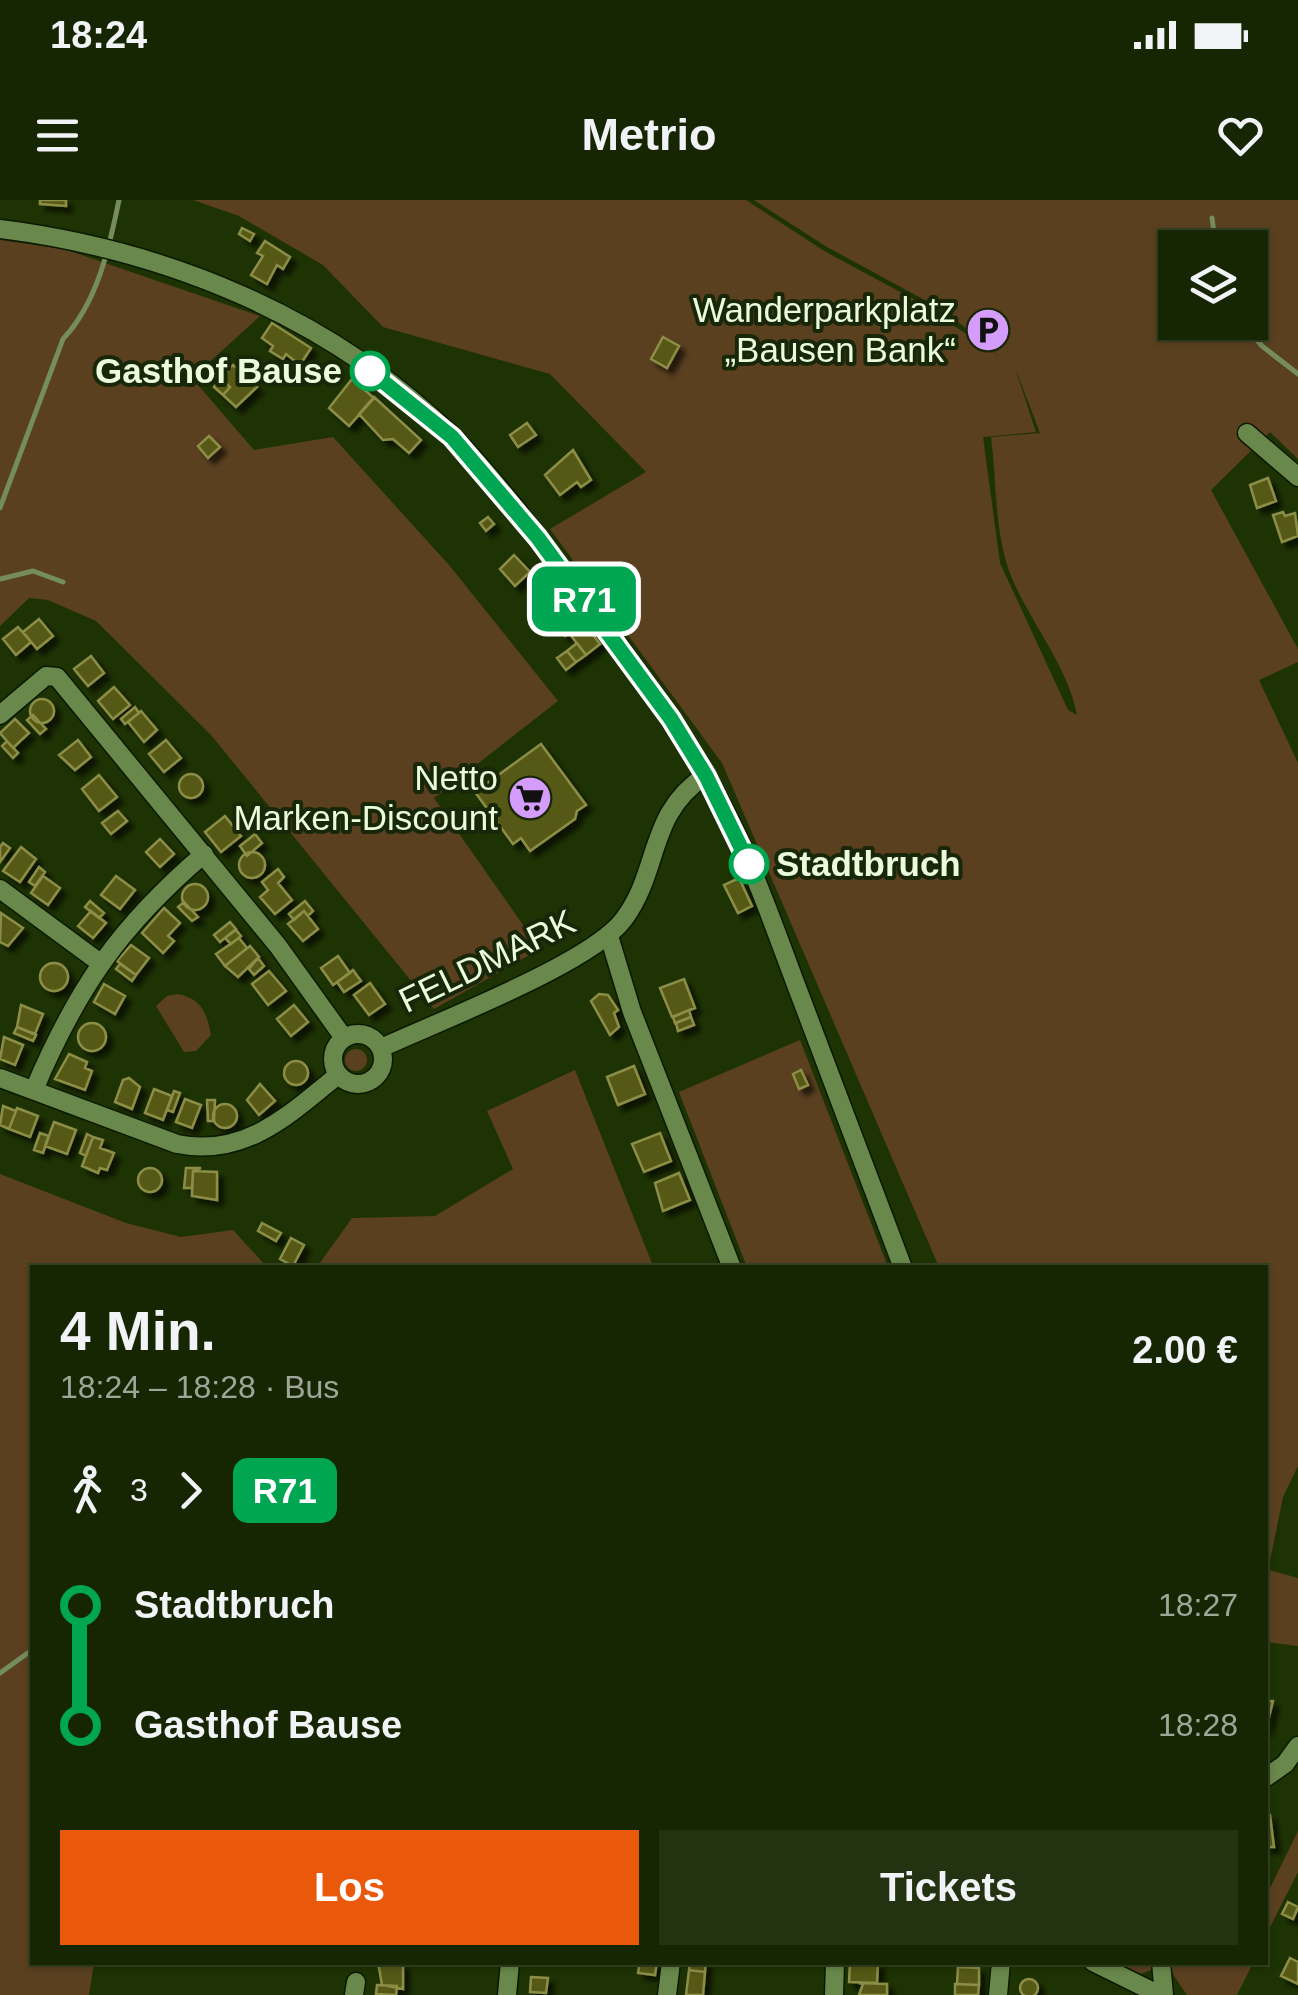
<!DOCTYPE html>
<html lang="de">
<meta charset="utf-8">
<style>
:root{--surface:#162602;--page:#233211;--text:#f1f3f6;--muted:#9ea599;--line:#354324;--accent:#ea580c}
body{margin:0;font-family:Helvetica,sans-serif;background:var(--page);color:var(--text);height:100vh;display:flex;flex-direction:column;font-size:38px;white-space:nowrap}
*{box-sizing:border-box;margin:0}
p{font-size:32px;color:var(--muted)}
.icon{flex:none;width:55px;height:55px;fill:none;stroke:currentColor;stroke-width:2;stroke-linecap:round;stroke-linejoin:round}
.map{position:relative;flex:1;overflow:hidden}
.sheet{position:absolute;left:30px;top:1065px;width:1238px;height:700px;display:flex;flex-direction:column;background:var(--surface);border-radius:0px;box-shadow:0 2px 8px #0004,0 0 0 2px var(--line)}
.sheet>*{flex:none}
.badge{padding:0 20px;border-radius:15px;font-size:35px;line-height:65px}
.buttons{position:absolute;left:1158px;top:30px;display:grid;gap:20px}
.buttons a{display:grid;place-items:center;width:110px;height:110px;border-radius:0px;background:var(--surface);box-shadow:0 2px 8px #0004,0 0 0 2px var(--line);font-size:50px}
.map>.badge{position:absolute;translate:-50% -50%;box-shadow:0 0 0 5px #fff}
.legs{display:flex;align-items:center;gap:15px;height:110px;padding:0 30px;font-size:32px}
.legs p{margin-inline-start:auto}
.head{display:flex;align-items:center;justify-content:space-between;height:170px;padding:0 30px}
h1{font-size:55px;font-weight:700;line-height:75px}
.action{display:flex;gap:20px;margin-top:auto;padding:20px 30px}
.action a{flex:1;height:115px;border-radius:0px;background:var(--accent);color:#fff;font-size:40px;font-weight:700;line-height:115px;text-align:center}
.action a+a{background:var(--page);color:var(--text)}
ul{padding:0 30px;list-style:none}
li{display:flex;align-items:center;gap:35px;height:120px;font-size:38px}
li i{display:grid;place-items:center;width:15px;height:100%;margin:0 12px;background:currentColor}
li i::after{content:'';width:25px;height:25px;margin:-12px;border:8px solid;border-radius:50%;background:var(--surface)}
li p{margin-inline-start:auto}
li:first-child i{background:linear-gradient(#0000 50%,currentColor 0)}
li:last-child i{background:linear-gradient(currentColor 50%,#0000 0)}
.status{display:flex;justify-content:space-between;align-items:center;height:70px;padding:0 50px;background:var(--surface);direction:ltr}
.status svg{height:28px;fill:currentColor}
header{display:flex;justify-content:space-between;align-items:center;height:130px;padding:0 30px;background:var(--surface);font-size:45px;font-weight:700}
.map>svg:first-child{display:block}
</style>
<div class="status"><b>18:24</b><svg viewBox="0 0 49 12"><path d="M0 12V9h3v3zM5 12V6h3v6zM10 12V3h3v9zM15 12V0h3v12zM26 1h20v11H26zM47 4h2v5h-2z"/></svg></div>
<header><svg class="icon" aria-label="menu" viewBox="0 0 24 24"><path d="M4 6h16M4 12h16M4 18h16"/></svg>Metrio<svg class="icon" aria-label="heart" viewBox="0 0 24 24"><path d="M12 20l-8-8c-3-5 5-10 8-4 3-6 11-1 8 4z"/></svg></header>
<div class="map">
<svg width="1298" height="1795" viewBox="0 0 1298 1795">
<defs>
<filter id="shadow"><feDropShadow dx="6" dy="6" stdDeviation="2.5" flood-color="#0009"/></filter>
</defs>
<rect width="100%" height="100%" fill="#1e3303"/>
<!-- green -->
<path fill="#5a401f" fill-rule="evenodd" d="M193,0h553l80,52 91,49 82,55 -54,-45 -118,-64 -73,-47h544v259l-28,-27 -59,58 87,159v13l-39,18 39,83v703l-15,31 -14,69h-4v-298l-326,-1 -217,-504 -172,-234 96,-57 -96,-98 -167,-47 -60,-62 -84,-49zM1175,48h75v74h-75zM1015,168l25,65 -49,4c6,45 3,96 20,139 19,46 57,90 66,139l-9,-5 -68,-147 -17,-126 53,-5z
M0,40l64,9 196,67 -68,62 62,72 79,-13 116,128 109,136 -124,97 106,151 -106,60 -223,-274 -115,-114 -48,-21 -19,-2 -29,28z
M178,794c23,5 29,18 33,41l-15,16 -12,1 -28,-46 11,-10z
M800,840l88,227h-141l-68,-175z
M345 860a11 11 0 1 1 22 0a11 11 0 1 1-22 0Z
M575,870l78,196 -336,1 35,-49 83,-2 78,-47 -26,-58z
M0,974l126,49 55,14 52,-7 34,37 -235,1v694l62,1 -5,32h-89z
M1265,1369l33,9v68l-33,-4z
M1298,1631v41l-33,65v-48l5,-1z
M1115,1763h138l-16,32h-50l-21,-31 -25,10z"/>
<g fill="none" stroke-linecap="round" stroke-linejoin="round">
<!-- stream -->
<path stroke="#758d5d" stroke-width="5" d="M1212,18l4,30
M1241,122l21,24 36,28
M0,308l63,-169c34,-36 46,-90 56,-139
M0,379l33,-8 30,11
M0,1473l32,-23"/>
</g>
<!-- building -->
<path fill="#575814" stroke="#8c8e47" stroke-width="2.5" filter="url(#shadow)" d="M40,0h26v6l-26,-2z
M242,28l12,6 -4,7 -11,-7z
M265,41l25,16 -7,12 -6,-4 -10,19 -16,-9 12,-19 -6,-3z
M272,123l39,25 -11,17 -14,-11 -3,5 -13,-8 3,-5 -11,-8z
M663,137l16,9 -12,22 -16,-9z
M233,165l24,22 -21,20 -13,-12 7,-8 -9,-9z
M221,178l9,9 -7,8 -9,-8z
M352,179l22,19 -25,28 -20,-18z
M374,197l47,43 -12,13 -16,-14 -10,1 -24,-26z
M527,223l9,12 -18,12 -8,-12z
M209,236l11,11 -12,11 -10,-12z
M573,250l18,30 -10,7 -4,-5 -17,13 -15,-20z
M1268,278l8,23 -19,7 -7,-23z
M1283,312l2,4 10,-3 3,23 -16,6 -9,-27z
M488,317l6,7 -8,7 -6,-8z
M514,355l16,17 -15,14 -15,-17z
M563,403l16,22 -14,11 -17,-21z
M39,419l14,17 -16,13 -14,-17z
M583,422l17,22 -14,11 -17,-22z
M18,427l13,15 -15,13 -13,-16z
M577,443l9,12 -10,7 -9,-11z
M567,451l9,11 -10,8 -9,-12z
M91,456l13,17 -16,13 -14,-17z
M114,487l16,18 -17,14 -15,-18z
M30 511a12 12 0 1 1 24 0a12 12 0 1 1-24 0Z
M135,507l4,6 -14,11 -4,-5z
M141,511l16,19 -13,12 -16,-20z
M33,515l13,14 -6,5 -13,-14z
M15,519l14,14 -16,15 -13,-15z
M78,540l13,17 -16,13 -16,-15z
M166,540l15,18 -17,14 -15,-18z
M7,541l11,12 -5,5 -11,-12z
M541,544l45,61 -9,6 -2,8 -45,32 -9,-13 -8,6 -38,-52z
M179 586a12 12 0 1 1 24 0a12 12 0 1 1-24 0Z
M99,575l18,22 -18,14 -17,-22z
M118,611l9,10 -16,13 -9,-11z
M225,616l16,20 -20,16 -16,-20z
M255,634l7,9 -15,13 -7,-10z
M160,639l14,15 -14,13 -14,-15z
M3,643l7,5 -10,14v-15z
M21,647l15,12 -16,23 -17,-11z
M239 665a13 13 0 1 1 26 0a13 13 0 1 1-26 0Z
M39,667l6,5 -10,14 -6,-4z
M278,669l6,8 -6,6 14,17 -17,14 -15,-17 8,-7 -6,-8z
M43,676l17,12 -12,17 -17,-12z
M116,676l19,14 -15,19 -19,-14z
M739,678l13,28 -14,7 -14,-28z
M182 697a13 13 0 1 1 26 0a13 13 0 1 1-26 0Z
M90,701l14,12 -5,5 -14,-11z
M305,701l8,10 -5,5 -4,-5 -10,9 -5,-6z
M184,702l14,15 -6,4 -14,-14z
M164,708l16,15 -12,13 6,5 -11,12 -21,-20z
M91,711l15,12 -13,15 -15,-12z
M304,711l14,18 -15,12 -15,-17z
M1,713l22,15 -15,18 -8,-4z
M230,722l6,7 -16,13 -6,-7z
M236,730l5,6 -10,8 -6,-6z
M239,738l8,10 -22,18 -9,-12z
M131,745l18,13 -13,17 -19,-14z
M250,746l9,11 -21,20 -13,-11z
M338,756l12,17 -17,12 -12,-17z
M258,758l6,8 -10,9 -5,-6z
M40 777a14 14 0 1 1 28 0a14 14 0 1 1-28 0Z
M120,764l16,11 -4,6 -16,-12z
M353,770l8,11 -17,11 -7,-10z
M269,771l17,20 -18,14 -16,-21z
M684,779l11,29 -23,9 -12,-29z
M370,783l15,21 -16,11 -15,-20z
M104,784l21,12 -10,18 -21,-12z
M599,794l9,1 10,15 -4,3 5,14 -9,8 -19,-34z
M21,805l22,9 -8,20 -18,-7z
M294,805l14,17 -17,14 -14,-17z
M689,810l2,7 -16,6 -2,-6z
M691,817l3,8 -16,6 -2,-8z
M78 837a14 14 0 1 1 28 0a14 14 0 1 1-28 0Z
M17,827l19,8 -3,6 -19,-8z
M4,837l19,8 -8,20 -15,-6z
M69,854l18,8 -2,6 7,3 -7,19 -30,-11z
M284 873a12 12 0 1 1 24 0a12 12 0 1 1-24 0Z
M634,866l11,28 -27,11 -11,-28z
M801,870l7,15 -9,4 -6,-15z
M129,878l11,9 -8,22 -17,-7 8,-22z
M260,884l15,17 -16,14 -12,-15z
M154,889l18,7 -9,24 -18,-7z
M174,891l6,2 -7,19 -6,-2z
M185,899l16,6 -9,23 -16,-6z
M207,900h8l-1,21h-6z
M213 916a12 12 0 1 1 24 0a12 12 0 1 1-24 0Z
M3,906l13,5 -7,18 -9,-4z
M17,908l21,8 -8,21 -21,-8z
M54,922l22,8 -9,24 -22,-8z
M40,933l9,3 -6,17 -9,-3z
M660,933l11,28 -27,11 -12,-28z
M87,934l6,3 -7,19 -6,-3z
M93,937l10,3 -3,8 14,5 -7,17 -7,-2 -2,5 -16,-7z
M138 980a12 12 0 1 1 24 0a12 12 0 1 1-24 0Z
M186,968h15l-8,3 -1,17h-8z
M193,971l24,1v28l-25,-4z
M679,973l11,27 -27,11 -8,-28z
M262,1023l19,10 -5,8 -18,-10z
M291,1038l13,7 -11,21 -13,-7z
M1265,1501h8l-7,28h-1z
M1265,1615h5l4,32h-9z
M1288,1702l10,5 -5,12 -11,-5z
M1290,1758l8,4v22l-17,-8z
M378,1762l25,2v25l-21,-4z
M640,1762h17l-2,13 -17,-2z
M690,1762h16l-1,10 -16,-2z
M850,1762l28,1 -1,20 -28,-1z
M958,1767l21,1v17l-22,-1z
M689,1770l16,2 -2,23h-17z
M531,1777l17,1 -2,15 -16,-1z
M1020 1788a9 9 0 1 1 18 0a9 9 0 1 1-18 0Z
M859,1783l28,1v11h-28l4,-11z
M955,1784l24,1 -1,10h-23z
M377,1785l20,1 -1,9 -20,-1z"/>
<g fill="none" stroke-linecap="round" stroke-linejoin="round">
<!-- minor casing -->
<g stroke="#0b1900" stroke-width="21">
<path id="minor" d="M0,29c167,21 331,88 453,208 49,49 91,109 133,165 53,70 106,141 145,221 27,56 48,117 70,175 34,90 68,180 102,270
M1247,233l51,44
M0,515l46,-39 11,1 221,269 66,92
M0,689l99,73
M609,736l23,76 100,256
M333 859a25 25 0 1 1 50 0a25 25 0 1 1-50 0Z
M381,848c56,-26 211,-85 243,-129 37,-50 23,-105 82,-144
M0,878l177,66c68,14 113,-30 161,-69
M34,890c43,-102 86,-164 170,-236
M1265,1578l20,-14 13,-18
M1093,1762l67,33
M1161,1762l3,33
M354,1795l2,-13
M507,1795l3,-33
M667,1795l4,-33
M834,1795l1,-33
M998,1795l3,-33"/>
</g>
<!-- minor -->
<use href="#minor" stroke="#69884b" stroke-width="18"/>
</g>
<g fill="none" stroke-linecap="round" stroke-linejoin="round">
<!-- line-1 casing -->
<g stroke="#fff" stroke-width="22">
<path id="line-1" d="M370,171l82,66 86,101 133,181 35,57 43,88"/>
</g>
<!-- line-1 -->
<use href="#line-1" stroke="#00a651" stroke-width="15"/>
</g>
<!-- icons -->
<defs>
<g id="parking-disc" transform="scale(2.25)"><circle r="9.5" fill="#d49cfb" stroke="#182707"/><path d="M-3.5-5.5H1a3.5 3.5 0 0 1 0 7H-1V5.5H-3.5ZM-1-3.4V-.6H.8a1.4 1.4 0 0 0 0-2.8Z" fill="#111"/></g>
<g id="supermarket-disc" transform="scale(2.25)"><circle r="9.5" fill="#d49cfb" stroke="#182707"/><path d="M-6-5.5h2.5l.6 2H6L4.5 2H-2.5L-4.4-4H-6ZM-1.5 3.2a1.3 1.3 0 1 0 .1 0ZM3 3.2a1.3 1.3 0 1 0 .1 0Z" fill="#111"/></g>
</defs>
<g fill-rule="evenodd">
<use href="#parking-disc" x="988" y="130"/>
<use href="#supermarket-disc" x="530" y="598"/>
</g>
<!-- markers -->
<g fill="#fff" stroke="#00a651" stroke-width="5">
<circle cx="370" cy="171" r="18"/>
<circle cx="749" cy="664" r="18"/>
</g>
<g text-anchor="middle" stroke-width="8" stroke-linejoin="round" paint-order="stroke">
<!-- poi labels -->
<g font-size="35" fill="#eafcdb" stroke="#182707" text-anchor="end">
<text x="956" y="122">Wanderparkplatz<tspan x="956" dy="40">„Bausen Bank“</tspan></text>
<text x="498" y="590">Netto<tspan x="498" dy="40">Marken-Discount</tspan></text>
</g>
<!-- stop labels -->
<g font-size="35" font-weight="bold" fill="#eafcdb" stroke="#182707" text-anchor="end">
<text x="342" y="183">Gasthof Bause</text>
<text x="776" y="676" text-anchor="start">Stadtbruch</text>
</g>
<!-- street labels -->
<g font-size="35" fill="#eafcdb" stroke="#182707">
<text transform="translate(487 761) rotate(-26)" y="12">FELDMARK</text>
</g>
</g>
</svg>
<div class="buttons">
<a><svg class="icon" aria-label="layers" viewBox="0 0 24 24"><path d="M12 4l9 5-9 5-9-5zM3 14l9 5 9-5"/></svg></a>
</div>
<b class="badge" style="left:584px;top:399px;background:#00a651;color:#fff">R71</b>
<section class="sheet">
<div class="head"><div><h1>4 Min.</h1><p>18:24 – 18:28 · Bus</p></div><b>2.00 €</b></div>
<div class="legs"><svg class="icon" aria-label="walk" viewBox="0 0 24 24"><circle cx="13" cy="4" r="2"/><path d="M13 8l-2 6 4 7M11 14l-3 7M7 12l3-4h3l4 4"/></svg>3<svg class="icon" aria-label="forward" viewBox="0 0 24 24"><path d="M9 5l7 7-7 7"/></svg><b class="badge" style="background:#00a651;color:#fff">R71</b></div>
<ul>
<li><i style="color:#00a651"></i><b>Stadtbruch</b><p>18:27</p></li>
<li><i style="color:#00a651"></i><b>Gasthof Bause</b><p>18:28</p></li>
</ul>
<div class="action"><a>Los</a><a>Tickets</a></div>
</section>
</div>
